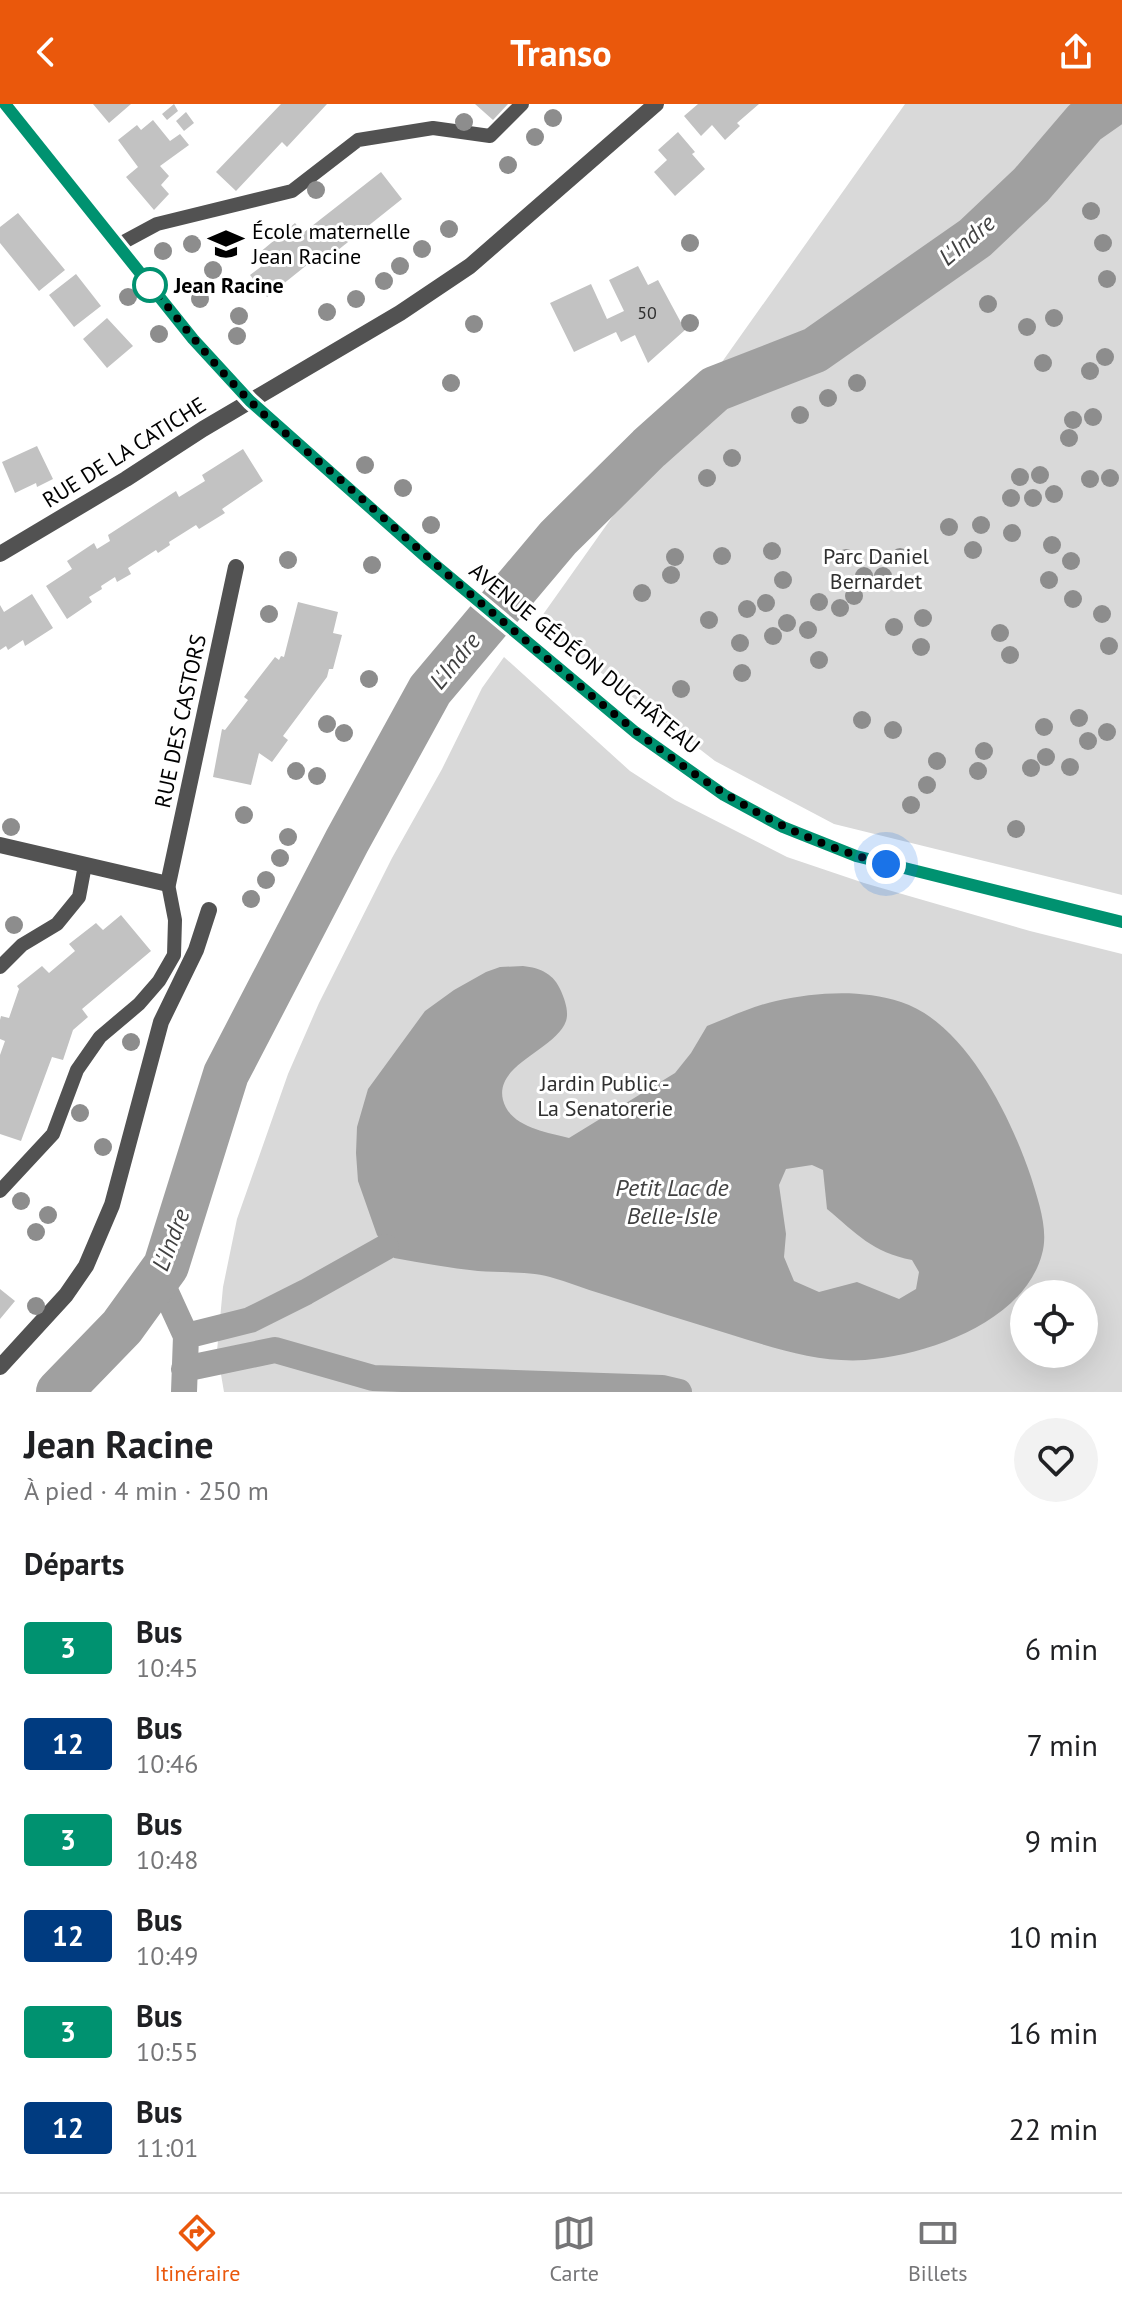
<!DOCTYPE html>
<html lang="fr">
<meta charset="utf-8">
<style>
:root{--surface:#fff;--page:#f2f2f2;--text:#202124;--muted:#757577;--line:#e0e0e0;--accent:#ea580c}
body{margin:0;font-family:"PT Sans",sans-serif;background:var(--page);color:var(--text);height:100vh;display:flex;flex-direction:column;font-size:30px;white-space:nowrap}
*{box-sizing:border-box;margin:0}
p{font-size:26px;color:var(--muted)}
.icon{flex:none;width:44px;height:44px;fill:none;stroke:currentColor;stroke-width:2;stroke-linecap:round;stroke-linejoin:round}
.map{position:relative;height:1288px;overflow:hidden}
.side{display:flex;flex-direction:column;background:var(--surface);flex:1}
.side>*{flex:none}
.badge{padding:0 16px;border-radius:6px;font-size:28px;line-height:52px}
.tools{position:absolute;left:1010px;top:1176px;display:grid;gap:16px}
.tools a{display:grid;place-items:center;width:88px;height:88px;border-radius:50%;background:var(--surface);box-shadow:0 8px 32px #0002;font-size:40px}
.you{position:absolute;width:40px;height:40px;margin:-20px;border:6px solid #fff;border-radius:50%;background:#1a73e8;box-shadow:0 0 0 12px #1a73e833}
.map>.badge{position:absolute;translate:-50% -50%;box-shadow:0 0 0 4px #fff}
h2{padding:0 24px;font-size:30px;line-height:72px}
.round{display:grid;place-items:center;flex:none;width:84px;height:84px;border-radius:42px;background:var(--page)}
.summary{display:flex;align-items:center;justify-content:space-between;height:136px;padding:0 24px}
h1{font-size:38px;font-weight:800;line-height:60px}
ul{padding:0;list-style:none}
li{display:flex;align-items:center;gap:24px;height:96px;padding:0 24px}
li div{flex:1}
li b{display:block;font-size:30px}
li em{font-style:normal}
li .badge{min-width:88px;font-weight:700;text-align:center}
header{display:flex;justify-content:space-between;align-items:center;height:104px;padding:0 24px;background:var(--accent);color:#fff;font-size:36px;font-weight:800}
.tabs{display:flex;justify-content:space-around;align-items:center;height:112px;border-top:2px solid var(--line);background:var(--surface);font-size:22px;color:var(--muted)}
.tabs a{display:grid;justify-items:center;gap:4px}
.tabs .active{color:var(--accent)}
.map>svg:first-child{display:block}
</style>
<header><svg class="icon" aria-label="back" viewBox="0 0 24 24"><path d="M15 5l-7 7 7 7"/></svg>Transo<svg class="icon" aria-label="share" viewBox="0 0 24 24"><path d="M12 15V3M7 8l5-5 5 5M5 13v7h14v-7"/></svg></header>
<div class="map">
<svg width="1122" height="1288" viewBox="0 0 1122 1288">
<rect width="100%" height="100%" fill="#fff"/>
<!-- green -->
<path fill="#d9d9d9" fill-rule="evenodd" d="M905,0h217v791l-288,-71 -119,-63 -178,-138z
M504,553l126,114 45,29 112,57 77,26 166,48 92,23v438h-898l-7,-41 6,-64 14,-68 51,-145 31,-71 73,-145 50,-89 40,-81zM1024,1190h60v60h-60z"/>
<!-- water -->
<path fill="#a0a0a0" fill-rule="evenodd" d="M523,862c18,2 31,8 38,25 4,9 8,21 5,30 -10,29 -72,43 -63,79 7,27 42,32 66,38l106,-65 16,-20 16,-27c23,-9 46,-20 69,-25 41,-9 85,-12 125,1 65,21 110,116 130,175 7,23 18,53 11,77 -18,68 -114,101 -177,106 -47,3 -91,-12 -136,-26 -42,-13 -84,-26 -127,-40 -17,-5 -34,-12 -52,-17 -22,-6 -49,-4 -72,-6 -28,-3 -56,-8 -84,-13l-17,-23 -19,-54 -2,-28 1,-26 11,-38 57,-78 29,-21 32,-18 14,-5zM812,1061l11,5 4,39c30,25 45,43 85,51l7,12 -3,17 -17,10 -42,-17 -38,10 -25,-11 -10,-24 2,-23 -7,-49 7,-16z"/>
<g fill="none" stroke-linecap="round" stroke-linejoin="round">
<!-- canal -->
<path stroke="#a0a0a0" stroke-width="26" d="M159,1173l27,59 -2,56
M186,1232l64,-16 56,-28 80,-45
M184,1265l91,-19 98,28 289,10 17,4"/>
<!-- river -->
<path stroke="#a0a0a0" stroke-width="46" d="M59,1288l63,-65 44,-61 60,-192 121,-233 83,-151 128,-152 91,-90 66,-59 100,-39 160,-112 56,-53 54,-63 26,-18"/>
</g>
<!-- building -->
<path fill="#c2c2c2" d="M93,0h38l-22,19z
M174,0l4,7 -11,9 -5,-6z
M281,0h46l-40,43 -5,-5 -46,49 -20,-19z
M475,0h33l-15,16z
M698,0h61l-22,19 3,3 -15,14 -13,-15 -11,11 -17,-20z
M186,8l8,11 -10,8 -8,-10z
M153,16l17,21 10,-7 9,11 -29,21 9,10 -8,9 8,9 -15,16 -28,-33 12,-10 -20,-27 19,-15 4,5z
M678,28l17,20 -3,2 13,15 -30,27 -21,-24 13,-12 -9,-10z
M381,68l21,27 -79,63 -5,-6 -51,41 -17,-22 16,-12 -7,-10 36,-30 8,10z
M18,109l47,57 -26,21 -39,-48v-16z
M638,162l10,19 10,-5 27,50 -37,33 -13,-28 -14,7 -5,-10 -42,20 -24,-49 41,-19 16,35 17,-8 -15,-31z
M76,170l25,32 -27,21 -25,-32z
M107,214l26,28 -26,22 -24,-29z
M37,342l16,33 -16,8 -1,-4 -21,10 -13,-31z
M243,345l20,32 -41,28 3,4 -26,16 -3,-4 -27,17 1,3 -12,8 -2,-3 -28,18 3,6 -14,8 -2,-5 -14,9 1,3 -13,8 3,5 -25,17 -21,-33 26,-17 -5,-8 27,-18 3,6 13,-8 -2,-6 68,-44 3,6 26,-16 -3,-6z
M32,490l21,34 -28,18 -2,-6 -15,10 -2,-4 -6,4v-45l4,7z
M298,498l40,10 -5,21 9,2 -9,34h-4l-2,8 -44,59 5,4 -16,22 -13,-9 -8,32 -38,-8 9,-48 3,1 23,-30 -4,-3 31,-40 4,3 2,-4 3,1z
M121,811l30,36 -69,58 6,8 -15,13 -10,30 -11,-3 -31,84 -21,-7v-79l5,-14 -5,-2v-19l1,-4 8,2 10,-29 -2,-3 25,-20 7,7 26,-22 -6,-7 27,-21 7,7z
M0,1185l15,12 -15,18z"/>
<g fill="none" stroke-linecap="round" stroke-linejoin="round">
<!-- service -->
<path stroke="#525252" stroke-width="14" d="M118,141l39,-21 135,-33 66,-51 75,-12 57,8 32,-32
M0,863l22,-22 35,-21 22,-27 6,-32
M0,1087l53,-57 24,-64 23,-33 39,-33 20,-23 15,-26 1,-35 -7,-36"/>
<!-- pedestrian -->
<path stroke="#525252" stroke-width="16" d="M0,1263l66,-72 20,-29 26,-61 49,-183 35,-72 13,-40"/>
<!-- minor -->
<path stroke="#525252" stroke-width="16" d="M0,450l126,-75 77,-50 197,-116 70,-47 186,-162
M0,741l168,39 68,-317"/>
<!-- tertiary -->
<path stroke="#525252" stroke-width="16" d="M5,0l188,235 57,62 178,158 207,173 89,63 59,32 73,29 266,66"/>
</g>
<!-- trees -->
<g fill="#8d8d8d">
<circle cx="553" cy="14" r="9"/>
<circle cx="464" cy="18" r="9"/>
<circle cx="535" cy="33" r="9"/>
<circle cx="508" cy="61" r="9"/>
<circle cx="316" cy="86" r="9"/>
<circle cx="1091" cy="107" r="9"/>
<circle cx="449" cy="125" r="9"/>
<circle cx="690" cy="139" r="9"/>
<circle cx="1103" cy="139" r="9"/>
<circle cx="192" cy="140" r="9"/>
<circle cx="422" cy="145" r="9"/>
<circle cx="163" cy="147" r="9"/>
<circle cx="400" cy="162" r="9"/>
<circle cx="213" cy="166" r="9"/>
<circle cx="1107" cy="175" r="9"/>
<circle cx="384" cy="177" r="9"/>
<circle cx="128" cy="193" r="9"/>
<circle cx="200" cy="195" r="9"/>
<circle cx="356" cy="195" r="9"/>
<circle cx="988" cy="200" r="9"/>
<circle cx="327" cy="208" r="9"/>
<circle cx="239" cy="212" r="9"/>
<circle cx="1054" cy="214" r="9"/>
<circle cx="690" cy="219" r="9"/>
<circle cx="474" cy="220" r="9"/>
<circle cx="1027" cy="223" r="9"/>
<circle cx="159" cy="230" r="9"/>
<circle cx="237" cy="232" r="9"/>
<circle cx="1105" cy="253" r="9"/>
<circle cx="1043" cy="259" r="9"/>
<circle cx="1090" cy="267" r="9"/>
<circle cx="451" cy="279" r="9"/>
<circle cx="857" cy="279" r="9"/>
<circle cx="828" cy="294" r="9"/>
<circle cx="800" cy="311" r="9"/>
<circle cx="1093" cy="313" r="9"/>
<circle cx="1073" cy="316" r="9"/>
<circle cx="1069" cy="334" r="9"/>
<circle cx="732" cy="354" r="9"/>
<circle cx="365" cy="361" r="9"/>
<circle cx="1040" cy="371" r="9"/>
<circle cx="1020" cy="373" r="9"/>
<circle cx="707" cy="374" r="9"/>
<circle cx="1110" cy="374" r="9"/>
<circle cx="1090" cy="375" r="9"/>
<circle cx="403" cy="384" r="9"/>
<circle cx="1054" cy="390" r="9"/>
<circle cx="1011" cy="394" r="9"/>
<circle cx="1033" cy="394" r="9"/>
<circle cx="431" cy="421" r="9"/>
<circle cx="981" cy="421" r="9"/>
<circle cx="949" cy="423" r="9"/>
<circle cx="1012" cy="429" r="9"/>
<circle cx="1052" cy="441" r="9"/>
<circle cx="973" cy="446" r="9"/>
<circle cx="772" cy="447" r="9"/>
<circle cx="722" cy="452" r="9"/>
<circle cx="675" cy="453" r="9"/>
<circle cx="900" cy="453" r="9"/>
<circle cx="846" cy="454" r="9"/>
<circle cx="288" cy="456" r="9"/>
<circle cx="1071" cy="457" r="9"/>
<circle cx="372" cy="461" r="9"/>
<circle cx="671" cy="471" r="9"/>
<circle cx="864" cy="472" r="9"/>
<circle cx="883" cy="472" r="9"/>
<circle cx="783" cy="476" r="9"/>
<circle cx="1049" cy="476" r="9"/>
<circle cx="642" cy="489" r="9"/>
<circle cx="854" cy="492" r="9"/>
<circle cx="1073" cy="495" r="9"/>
<circle cx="819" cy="498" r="9"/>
<circle cx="766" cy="499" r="9"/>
<circle cx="840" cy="504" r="9"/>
<circle cx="747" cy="505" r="9"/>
<circle cx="269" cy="510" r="9"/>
<circle cx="1102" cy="510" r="9"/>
<circle cx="923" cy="514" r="9"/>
<circle cx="709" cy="516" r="9"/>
<circle cx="787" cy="519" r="9"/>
<circle cx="894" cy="523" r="9"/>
<circle cx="808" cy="526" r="9"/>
<circle cx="1000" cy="529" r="9"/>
<circle cx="773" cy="532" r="9"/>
<circle cx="740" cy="539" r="9"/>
<circle cx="1109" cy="542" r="9"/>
<circle cx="921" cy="543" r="9"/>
<circle cx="1010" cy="551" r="9"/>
<circle cx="819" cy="556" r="9"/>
<circle cx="742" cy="569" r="9"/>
<circle cx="369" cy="575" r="9"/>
<circle cx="681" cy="585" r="9"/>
<circle cx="1079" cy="614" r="9"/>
<circle cx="862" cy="616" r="9"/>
<circle cx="327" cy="620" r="9"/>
<circle cx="1044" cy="623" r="9"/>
<circle cx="893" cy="626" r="9"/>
<circle cx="1107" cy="628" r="9"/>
<circle cx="344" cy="629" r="9"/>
<circle cx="1088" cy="637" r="9"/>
<circle cx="984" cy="647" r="9"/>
<circle cx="1046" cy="653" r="9"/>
<circle cx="937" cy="657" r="9"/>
<circle cx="1070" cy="663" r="9"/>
<circle cx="1031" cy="664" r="9"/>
<circle cx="296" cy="667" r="9"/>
<circle cx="978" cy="667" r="9"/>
<circle cx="317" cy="672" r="9"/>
<circle cx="927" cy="681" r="9"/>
<circle cx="911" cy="701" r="9"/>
<circle cx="244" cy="711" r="9"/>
<circle cx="11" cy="723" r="9"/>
<circle cx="1016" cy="725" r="9"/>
<circle cx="288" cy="733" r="9"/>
<circle cx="280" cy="754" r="9"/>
<circle cx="266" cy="776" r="9"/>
<circle cx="251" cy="795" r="9"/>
<circle cx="14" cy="821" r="9"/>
<circle cx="131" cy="938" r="9"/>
<circle cx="80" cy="1009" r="9"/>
<circle cx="103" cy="1043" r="9"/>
<circle cx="21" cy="1097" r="9"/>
<circle cx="48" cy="1111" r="9"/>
<circle cx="36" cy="1128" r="9"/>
<circle cx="36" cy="1202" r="9"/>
</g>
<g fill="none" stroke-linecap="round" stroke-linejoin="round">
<!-- line casing -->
<g stroke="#fff" stroke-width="18">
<path id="line" d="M5,0l188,235 57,62 178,158 207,173 89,63 59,32 73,29 266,66"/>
</g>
<!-- line -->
<use href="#line" stroke="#009270" stroke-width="12"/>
<!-- walk -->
<path stroke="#000" stroke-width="8" stroke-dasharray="0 14.4" d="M150,181c32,39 63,79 99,115 27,27 58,51 87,76 55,48 108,97 164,143 119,99 233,206 386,245"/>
</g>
<!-- icons -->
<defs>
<g id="school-bare" transform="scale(2.76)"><path d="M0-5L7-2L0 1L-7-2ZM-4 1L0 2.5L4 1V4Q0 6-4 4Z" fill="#000" stroke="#fff" stroke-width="2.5" paint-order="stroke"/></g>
</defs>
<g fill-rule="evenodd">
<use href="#school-bare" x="226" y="140"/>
</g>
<!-- markers -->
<circle fill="#fff" stroke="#009270" stroke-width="4" cx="150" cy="181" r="16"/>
<g text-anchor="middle" stroke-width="6" stroke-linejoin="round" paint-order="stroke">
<!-- number labels -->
<g font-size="18" fill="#303030">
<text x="647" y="215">50</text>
</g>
<!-- poi labels -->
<g font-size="22" fill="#000" stroke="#fff" text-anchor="start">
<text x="252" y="135">École maternelle<tspan x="252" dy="25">Jean Racine</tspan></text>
</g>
<!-- stop labels -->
<g font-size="22" font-weight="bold" fill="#000" stroke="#fff" text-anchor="start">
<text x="174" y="189">Jean Racine</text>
</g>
<!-- street labels -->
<g font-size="22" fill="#000" stroke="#fff">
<text transform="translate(124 348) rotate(-32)" y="8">RUE DE LA CATICHE</text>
<text transform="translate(585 554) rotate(39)" y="8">AVENUE GÉDÉON DUCHÂTEAU</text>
<text transform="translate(180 617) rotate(-78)" y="8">RUE DES CASTORS</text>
</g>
<!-- park labels -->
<g font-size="22" fill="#303030" stroke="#fff">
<text x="876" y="460">Parc Daniel<tspan x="876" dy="25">Bernardet</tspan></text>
<text x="605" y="987">Jardin Public -<tspan x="605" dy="25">La Senatorerie</tspan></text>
</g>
<!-- water labels -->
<g font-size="24" font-style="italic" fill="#414141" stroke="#fff">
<text transform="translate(967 136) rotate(-40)" y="8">L'Indre</text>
<text transform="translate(455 557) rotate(-51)" y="8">L'Indre</text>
<text x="672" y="1092">Petit Lac de<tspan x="672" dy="28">Belle-Isle</tspan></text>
<text transform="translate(171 1136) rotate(-69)" y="8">L'Indre</text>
</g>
</g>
</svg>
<div class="tools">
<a><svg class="icon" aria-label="locate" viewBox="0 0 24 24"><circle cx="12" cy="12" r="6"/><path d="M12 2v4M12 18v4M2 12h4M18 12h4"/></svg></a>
</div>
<div class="you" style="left:886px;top:760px"></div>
</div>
<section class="side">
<div class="summary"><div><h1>Jean Racine</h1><p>À pied · 4 min · 250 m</p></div><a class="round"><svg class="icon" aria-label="heart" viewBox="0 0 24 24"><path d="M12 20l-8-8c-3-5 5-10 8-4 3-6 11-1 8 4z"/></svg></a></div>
<h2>Départs</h2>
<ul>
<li><span class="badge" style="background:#009270;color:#fff">3</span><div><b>Bus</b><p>10:45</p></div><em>6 min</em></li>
<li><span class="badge" style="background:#003b80;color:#fff">12</span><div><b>Bus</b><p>10:46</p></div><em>7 min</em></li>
<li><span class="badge" style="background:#009270;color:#fff">3</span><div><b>Bus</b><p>10:48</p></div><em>9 min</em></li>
<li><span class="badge" style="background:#003b80;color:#fff">12</span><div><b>Bus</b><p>10:49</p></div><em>10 min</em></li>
<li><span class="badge" style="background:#009270;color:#fff">3</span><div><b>Bus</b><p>10:55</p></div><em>16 min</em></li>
<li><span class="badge" style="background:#003b80;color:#fff">12</span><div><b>Bus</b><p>11:01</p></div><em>22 min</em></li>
</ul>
</section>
<nav class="tabs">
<a class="active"><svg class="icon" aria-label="directions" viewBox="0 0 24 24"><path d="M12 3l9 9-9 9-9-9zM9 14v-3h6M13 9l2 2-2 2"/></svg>Itinéraire</a>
<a><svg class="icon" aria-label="map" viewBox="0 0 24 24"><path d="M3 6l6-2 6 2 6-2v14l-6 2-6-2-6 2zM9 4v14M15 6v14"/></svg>Carte</a>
<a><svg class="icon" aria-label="tickets" viewBox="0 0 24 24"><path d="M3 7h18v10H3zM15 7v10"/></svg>Billets</a>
</nav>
